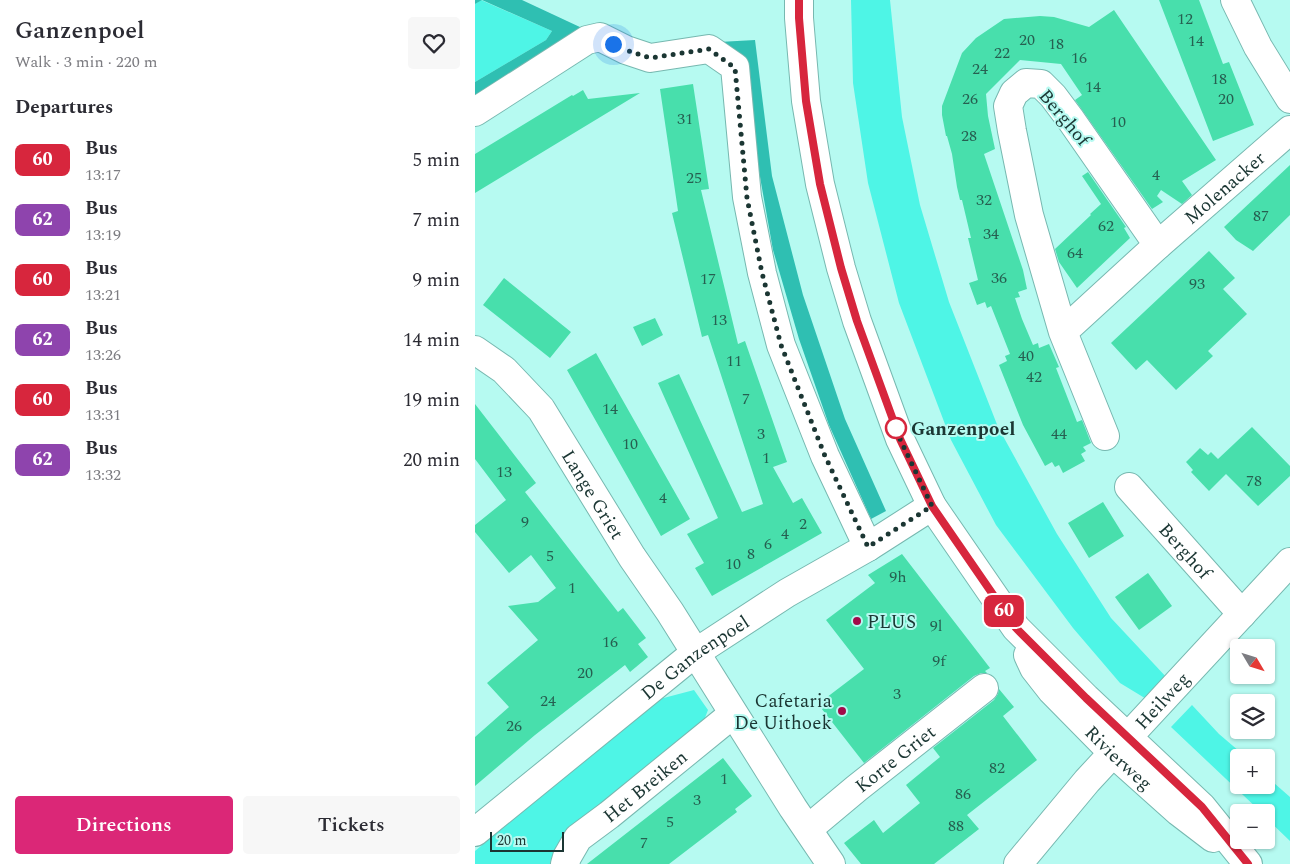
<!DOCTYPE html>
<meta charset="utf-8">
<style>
:root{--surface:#fff;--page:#f7f7f7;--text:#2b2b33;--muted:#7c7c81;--accent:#db2777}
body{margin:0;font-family:Spectral,serif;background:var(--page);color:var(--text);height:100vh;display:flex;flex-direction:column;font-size:19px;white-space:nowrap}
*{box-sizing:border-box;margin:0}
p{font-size:16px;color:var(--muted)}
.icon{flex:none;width:28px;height:28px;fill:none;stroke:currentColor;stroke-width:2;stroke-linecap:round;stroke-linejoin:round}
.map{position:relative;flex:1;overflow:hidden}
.side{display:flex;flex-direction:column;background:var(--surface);width:475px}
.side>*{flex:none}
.badge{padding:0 10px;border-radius:8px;font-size:18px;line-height:32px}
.needle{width:32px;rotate:128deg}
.buttons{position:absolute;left:755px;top:639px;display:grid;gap:10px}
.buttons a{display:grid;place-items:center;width:45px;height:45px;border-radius:5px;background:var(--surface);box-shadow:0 1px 4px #0004;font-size:25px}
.scale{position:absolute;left:15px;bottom:12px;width:74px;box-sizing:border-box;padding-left:5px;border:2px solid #1b3633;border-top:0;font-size:14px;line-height:18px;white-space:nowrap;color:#1b3633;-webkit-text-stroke:4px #b6faf1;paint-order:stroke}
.you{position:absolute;width:25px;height:25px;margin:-12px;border:4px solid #fff;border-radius:50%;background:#1a73e8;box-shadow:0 0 0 8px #1a73e833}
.map>.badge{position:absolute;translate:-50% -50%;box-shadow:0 0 0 2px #fff}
h2{padding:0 15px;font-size:19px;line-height:45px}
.round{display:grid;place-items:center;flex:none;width:52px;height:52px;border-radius:5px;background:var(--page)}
.headline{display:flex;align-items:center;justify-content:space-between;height:85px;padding:0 15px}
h1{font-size:24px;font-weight:600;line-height:38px}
.primary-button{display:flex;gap:10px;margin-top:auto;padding:10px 15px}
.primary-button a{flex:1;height:58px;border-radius:5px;background:var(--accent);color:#fff;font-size:20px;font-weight:600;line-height:58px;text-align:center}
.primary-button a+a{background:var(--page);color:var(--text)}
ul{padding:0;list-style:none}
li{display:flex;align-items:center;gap:15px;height:60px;padding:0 15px}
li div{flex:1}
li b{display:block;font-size:19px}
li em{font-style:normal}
li .badge{min-width:55px;font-weight:700;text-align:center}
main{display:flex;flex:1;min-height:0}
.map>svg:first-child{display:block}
</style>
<main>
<section class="side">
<div class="headline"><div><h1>Ganzenpoel</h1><p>Walk · 3 min · 220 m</p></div><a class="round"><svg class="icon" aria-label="heart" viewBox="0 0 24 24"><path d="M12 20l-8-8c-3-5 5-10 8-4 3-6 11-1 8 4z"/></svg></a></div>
<h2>Departures</h2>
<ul>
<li><span class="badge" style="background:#d7263d;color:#fff">60</span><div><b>Bus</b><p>13:17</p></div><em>5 min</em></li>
<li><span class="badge" style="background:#8e44ad;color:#fff">62</span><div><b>Bus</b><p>13:19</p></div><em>7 min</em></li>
<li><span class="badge" style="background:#d7263d;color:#fff">60</span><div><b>Bus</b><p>13:21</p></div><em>9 min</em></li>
<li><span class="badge" style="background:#8e44ad;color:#fff">62</span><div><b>Bus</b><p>13:26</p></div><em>14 min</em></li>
<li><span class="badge" style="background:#d7263d;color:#fff">60</span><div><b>Bus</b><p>13:31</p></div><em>19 min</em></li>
<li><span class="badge" style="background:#8e44ad;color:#fff">62</span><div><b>Bus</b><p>13:32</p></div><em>20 min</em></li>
</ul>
<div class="primary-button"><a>Directions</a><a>Tickets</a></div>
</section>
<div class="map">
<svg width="815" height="864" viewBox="0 0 815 864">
<rect width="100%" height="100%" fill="#b6faf1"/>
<!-- green -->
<path fill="#4ef5e6" d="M6,0l71,31 -6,9 -71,42v-78z
M376,0h39l12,117 18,88 29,97 49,125 59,107 54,84 57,61 -20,21 -28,-17 -47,-55 -77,-103 -45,-85 -52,-137 -31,-120 -15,-100z
M219,690l14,20 -9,23 -141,131h-83v-13l181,-151z
M717,705l27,29 27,23 -7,1v27h27v-9l24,21v44l-24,-23v-6h-5l-90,-85z"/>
<!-- forest -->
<path fill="#2fbfb2" d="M0,0h47l60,28 -107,74v-20l71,-42 6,-9 -70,-31 -7,4z
M280,40l17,136 31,119 42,124 41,92 -15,8 -42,-94 -30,-86 -26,-89 -16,-90 -11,-97 -27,-21z"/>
<!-- building -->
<path fill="#48dfac" d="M684,0h40l24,64 6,-2 25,63 -41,16z
M639,10l102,150 -34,21 10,14 -10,9 -21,-14 -4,6 6,6 -11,7 -77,-109 7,-5 -21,-31 -41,-4 -34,34 2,22 7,33 -11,5 39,116 4,19 -9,3 2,5 -5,1 7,21 11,26 5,-2 1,5 10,-4 10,23 -3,1 21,54 5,-2 9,23 -8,4 3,4 -5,3 4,7 -22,12 -4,-8 -4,2 -3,-5 -7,4 -22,-41 -24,-60 8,-4 -2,-5 5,-2 -19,-48 -4,2 -2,-6 -8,3 -8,-22 9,-3 -10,-42h3l-9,-38h-2l-3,-13 -5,-33 -5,-18h-1l-4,-21v-9l20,-53 14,-15 28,-19 36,-3 14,1 35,10z
M218,84l16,105 -8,1 37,154 7,-3 42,121 -14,5 20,36 9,-5 20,35 -110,63 -17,-28 9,-5 -17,-29 31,-16 -60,-135 21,-9 63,138 21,-8 -55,-169 -6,2 -30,-124 6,-2 -18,-122z
M108,90l5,9 52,-6 -165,100v-39l97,-59 1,1z
M815,165v50l-37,36 -17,-11 -12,-13z
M613,172l38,55 -2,1 6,10 -53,50 -18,-26 -4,-13 36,-34 -1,-1 11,-10 -19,-28z
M734,251l26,27 -12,11 24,25 -39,37 5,5 -37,34 -29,-30 -11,10 -25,-27z
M29,278l67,54 -21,26 -67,-53z
M180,318l8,17 -21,11 -9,-19z
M121,353l94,166 -29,17 -94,-166z
M0,404l61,79 -11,9 93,120 5,-4 23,30 -8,6 10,13 -18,15 -5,-7 -90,70 -60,51v-49l34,-30 -22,-24 51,-43 -30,-34 30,-4 18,-14 -25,-33 -22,18 -34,-41v-7l31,-25 -31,-41z
M777,427l38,39v10l-32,30 -32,-32 -17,17 -18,-19 2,-2 -7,-8 14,-14 8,7 3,-3 7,7z
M628,502l21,34 -35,22 -21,-35z
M427,554l88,114 -5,3 2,2h-6l-7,3 -110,87 -46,-59 46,-35 -38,-49 49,-37 -7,-8z
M673,573l24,33 -33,24 -24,-33z
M524,689l15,18 -11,9 34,44 -70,55 12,14 -45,35h-73l-17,-21 30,-23 9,13 37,-30 -14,-18 34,-28 -7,-9 61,-48 4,-6z
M248,758l29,38 -17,13 2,3 -68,52h-82z"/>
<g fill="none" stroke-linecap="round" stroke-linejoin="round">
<!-- minor casing -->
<g stroke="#77b8b0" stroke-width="30">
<g id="minor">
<path d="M324,0v18l7,83 14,83 21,84 16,53 43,118 32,67 84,122 70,70 116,109 46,57"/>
<path d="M760,0l23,47 32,52"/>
<path d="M0,112l112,-72 13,-3 26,13 24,8 59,-9 26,18 12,130 15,76 19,72 44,111 43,91"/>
<path id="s1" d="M683,245l132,-115"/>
<path d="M588,332l95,-87 -87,-125 -18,-24 -12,-12 -15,-1 -12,10 -6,13 4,25 17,84 34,117 42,104"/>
<path id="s2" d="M0,350l29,20 37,39 91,148 38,55 123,196 38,56"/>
<path id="s3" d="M654,487l113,127"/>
<path id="s4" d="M553,655l6,13 18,23 61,62 66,59 34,26"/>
<path id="s5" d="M333,829l49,-41 127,-100"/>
<path id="s6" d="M0,832l220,-179 92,-60 81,-46 64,-41"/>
<path id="s7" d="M90,864l2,-7 11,-19 31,-23 124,-101"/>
<path id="s8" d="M543,864l69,-83 203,-219"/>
</g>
</g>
<!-- minor -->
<use href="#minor" stroke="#fff" stroke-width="28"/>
</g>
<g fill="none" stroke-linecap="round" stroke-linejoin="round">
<!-- line casing -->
<g stroke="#fff" stroke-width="11">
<path id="line" d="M324,0v18l7,83 14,83 21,84 16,53 43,118 32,67 84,122 70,70 116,109 46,57"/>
</g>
<!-- line -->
<use href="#line" stroke="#d7263d" stroke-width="8"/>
<!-- walk -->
<path stroke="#1b3633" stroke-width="5" stroke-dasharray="0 9" d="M138,44l13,6 24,8 59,-9 26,19 12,130 15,75 19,72 44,111 43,91 64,-41 -32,-67 -6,-17 2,6"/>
</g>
<!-- markers -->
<circle fill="#fff" stroke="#d7263d" stroke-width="2.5" cx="421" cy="428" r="10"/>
<g fill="#a20a49" stroke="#b6faf1" stroke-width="2">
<circle cx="382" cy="621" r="5"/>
<circle cx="367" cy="711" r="5"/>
</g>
<g text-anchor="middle" stroke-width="4" stroke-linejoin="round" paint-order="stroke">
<!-- number labels -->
<g font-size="16" fill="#266051">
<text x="710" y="24">12</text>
<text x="552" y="45">20</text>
<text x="721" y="46">14</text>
<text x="581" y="49">18</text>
<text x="527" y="58">22</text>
<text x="604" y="63">16</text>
<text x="505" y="74">24</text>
<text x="744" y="84">18</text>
<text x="618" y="92">14</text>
<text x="495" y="104">26</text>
<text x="751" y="104">20</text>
<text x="210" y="124">31</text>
<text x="643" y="127">10</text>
<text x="494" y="141">28</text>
<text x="681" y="180">4</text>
<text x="219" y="183">25</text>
<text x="509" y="205">32</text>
<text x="786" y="221">87</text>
<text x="631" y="231">62</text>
<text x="516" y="239">34</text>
<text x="600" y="258">64</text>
<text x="524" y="283">36</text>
<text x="233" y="284">17</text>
<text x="722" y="289">93</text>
<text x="244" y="325">13</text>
<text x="551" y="361">40</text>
<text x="259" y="366">11</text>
<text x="559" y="382">42</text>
<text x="271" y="404">7</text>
<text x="135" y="414">14</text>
<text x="286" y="439">3</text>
<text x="584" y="439">44</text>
<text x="155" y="449">10</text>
<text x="291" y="463">1</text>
<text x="29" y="477">13</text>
<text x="779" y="486">78</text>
<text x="188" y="503">4</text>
<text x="50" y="527">9</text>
<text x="328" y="529">2</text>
<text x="310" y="539">4</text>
<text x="293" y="549">6</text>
<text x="276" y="559">8</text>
<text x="75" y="561">5</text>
<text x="258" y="569">10</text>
<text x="423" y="582">9h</text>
<text x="97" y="593">1</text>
<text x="461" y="631">9l</text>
<text x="135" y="647">16</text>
<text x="464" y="666">9f</text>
<text x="110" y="678">20</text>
<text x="422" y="699">3</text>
<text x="73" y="706">24</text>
<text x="39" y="731">26</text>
<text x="522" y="773">82</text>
<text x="249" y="784">1</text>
<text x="488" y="799">86</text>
<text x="222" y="805">3</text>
<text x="195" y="827">5</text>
<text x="481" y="831">88</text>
<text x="169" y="848">7</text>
</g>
<!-- street labels -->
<g font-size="19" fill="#1b3633" stroke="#b6faf1">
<text transform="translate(590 117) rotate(50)" y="7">Berghof</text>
<text dy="7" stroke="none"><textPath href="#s1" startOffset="88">Molenacker</textPath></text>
<text dy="7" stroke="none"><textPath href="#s2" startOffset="189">Lange Griet</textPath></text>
<text dy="7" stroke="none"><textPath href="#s3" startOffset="85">Berghof</textPath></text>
<text dy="7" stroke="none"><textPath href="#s6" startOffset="281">De Ganzenpoel</textPath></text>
<text dy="7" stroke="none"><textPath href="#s8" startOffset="218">Heilweg</textPath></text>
<text dy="7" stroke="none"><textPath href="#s4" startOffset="138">Rivierweg</textPath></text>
<text dy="7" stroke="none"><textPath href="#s5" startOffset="112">Korte Griet</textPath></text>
<text dy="7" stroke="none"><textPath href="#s7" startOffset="114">Het Breiken</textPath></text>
</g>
<!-- stop labels -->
<g font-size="19" font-weight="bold" fill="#1b3633" stroke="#b6faf1" text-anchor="start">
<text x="436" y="435">Ganzenpoel</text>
</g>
<!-- poi labels -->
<g font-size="19" fill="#1b3633" stroke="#b6faf1" text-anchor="start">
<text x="392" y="628">PLUS</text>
<text x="357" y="707" text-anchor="end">Cafetaria<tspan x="357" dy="22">De Uithoek</tspan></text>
</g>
</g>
</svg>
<div class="buttons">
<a><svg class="needle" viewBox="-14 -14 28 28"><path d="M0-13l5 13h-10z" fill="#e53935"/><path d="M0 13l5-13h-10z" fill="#7c7c81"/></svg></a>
<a><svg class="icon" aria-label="layers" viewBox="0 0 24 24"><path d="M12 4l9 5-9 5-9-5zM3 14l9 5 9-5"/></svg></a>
<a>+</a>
<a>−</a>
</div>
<div class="scale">20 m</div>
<div class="you" style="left:138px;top:44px"></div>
<b class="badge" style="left:529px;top:611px;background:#d7263d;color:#fff">60</b>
</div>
</main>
